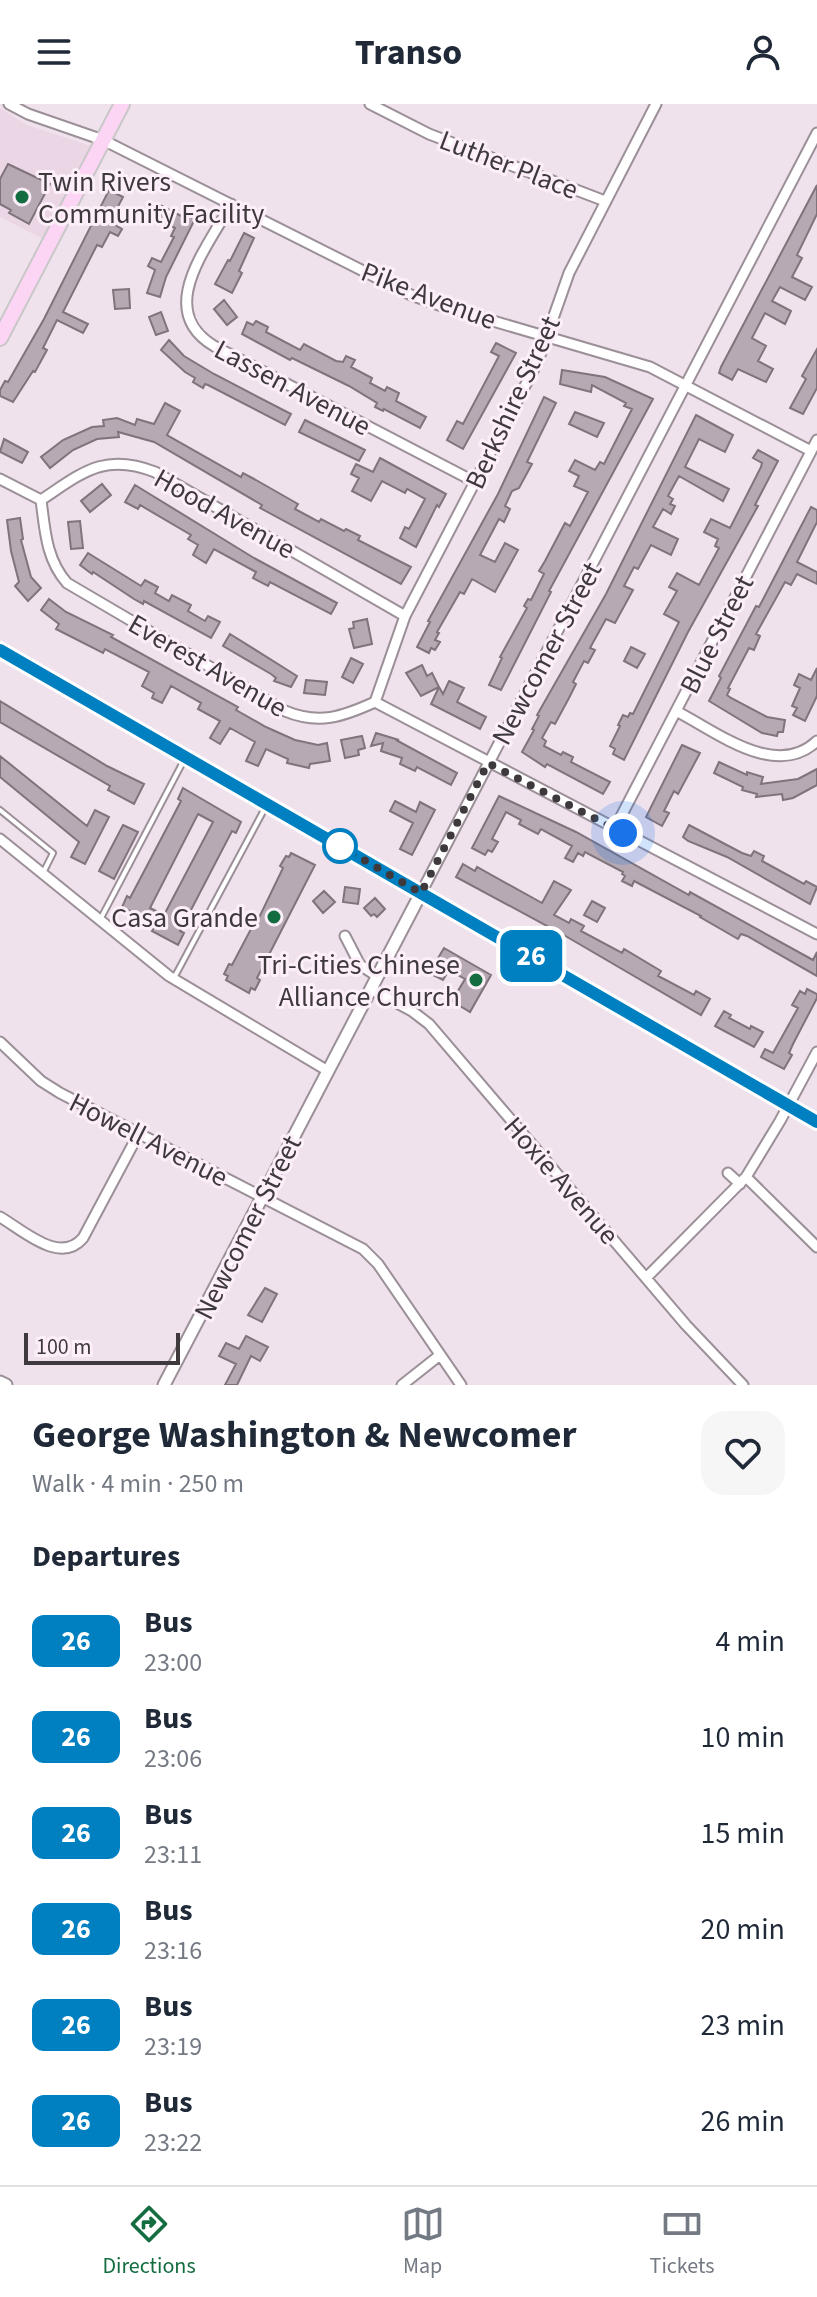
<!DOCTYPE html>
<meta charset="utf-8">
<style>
:root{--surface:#fff;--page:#f6f6f7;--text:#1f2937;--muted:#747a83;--line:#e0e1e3;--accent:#146d40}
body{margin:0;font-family:"Source Sans 3",sans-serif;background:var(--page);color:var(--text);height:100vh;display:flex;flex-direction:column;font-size:30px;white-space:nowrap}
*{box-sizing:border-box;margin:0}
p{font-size:26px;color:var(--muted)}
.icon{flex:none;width:44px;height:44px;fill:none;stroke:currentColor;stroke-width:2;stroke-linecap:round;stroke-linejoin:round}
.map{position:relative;height:1281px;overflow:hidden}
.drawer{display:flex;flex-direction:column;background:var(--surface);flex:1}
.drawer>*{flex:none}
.badge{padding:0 16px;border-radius:12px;font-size:28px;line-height:52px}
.scale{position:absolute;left:24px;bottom:20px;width:156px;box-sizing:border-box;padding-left:8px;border:4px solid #3e393d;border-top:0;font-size:22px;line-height:28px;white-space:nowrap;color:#3e393d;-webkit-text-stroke:6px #fdeff9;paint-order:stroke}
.you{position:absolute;width:40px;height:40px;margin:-20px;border:6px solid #fff;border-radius:50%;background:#1a73e8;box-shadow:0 0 0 12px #1a73e833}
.map>.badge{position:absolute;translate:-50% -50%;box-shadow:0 0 0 4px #fff}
h2{padding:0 32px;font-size:30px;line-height:72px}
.round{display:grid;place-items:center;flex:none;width:84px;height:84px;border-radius:24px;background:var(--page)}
.overview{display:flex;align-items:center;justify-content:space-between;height:136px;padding:0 32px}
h1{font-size:38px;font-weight:700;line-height:60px}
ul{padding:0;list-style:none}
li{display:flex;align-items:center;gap:24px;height:96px;padding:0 32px}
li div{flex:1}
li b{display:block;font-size:30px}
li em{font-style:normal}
li .badge{min-width:88px;font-weight:700;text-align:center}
header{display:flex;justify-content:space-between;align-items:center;height:104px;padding:0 32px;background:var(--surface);font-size:36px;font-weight:700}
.dock{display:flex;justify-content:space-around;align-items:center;height:112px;border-top:2px solid var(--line);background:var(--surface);font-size:22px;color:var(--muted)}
.dock a{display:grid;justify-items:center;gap:4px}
.dock .active{color:var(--accent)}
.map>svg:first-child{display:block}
</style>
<header><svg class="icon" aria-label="menu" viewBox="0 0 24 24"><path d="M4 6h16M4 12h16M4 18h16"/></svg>Transo<svg class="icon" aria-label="person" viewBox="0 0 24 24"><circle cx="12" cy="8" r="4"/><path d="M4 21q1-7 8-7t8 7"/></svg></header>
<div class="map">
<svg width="817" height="1281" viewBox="0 0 817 1281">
<rect width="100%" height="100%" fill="#f0e2ec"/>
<!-- built -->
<path fill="#ebd6e5" d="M0,4l27,17 64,21 -48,93 -43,-22z"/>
<!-- building -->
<path fill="#b6a9b3" stroke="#7f737c" stroke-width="2" fill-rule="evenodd" d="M8,60l42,20 -21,40 -20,-11 2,-3 -11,-6v-25z
M817,81v29l-20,41 5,3 -10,19 20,10 -7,13 -25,-13 -8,14 19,10 -6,13 -20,-11 -13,25 14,8 -8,15 15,8 -7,13 -28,-13 -6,11 -13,-7 2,-6z
M109,86l14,7 -13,25 12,7 -4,7 -8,-4 -8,15 -5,-2 -34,67 25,12 -5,9 -26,-13 -14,28 4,2 -12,22 -2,-1 -20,31 -13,-6v-6l5,-9 3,1 36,-63z
M158,100l23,12 2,-3 12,6 -29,58 -6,20 -13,-4 8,-23 -7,-4 4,-8 9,4 13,-25 -3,-1 4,-8 -23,-12z
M244,129l10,5 -15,33 3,2 -10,20 -17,-9 13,-24 2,1z
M129,185l1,19 -15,1 -2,-19z
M224,196l13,17 -10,8 -13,-16z
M161,208l7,19 -12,4 -7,-18z
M256,217l12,6 -2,5 34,18 4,-6 32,17 7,1 3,-6 9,4 -4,7 21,11 -2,5 15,8 2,-4 12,6 -3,8 30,16 -6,11 -36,-19 -1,2 -8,-4 2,-4 -28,-17 -57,-28 -2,2 -48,-26 5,-12 6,3z
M169,236l15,16 30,18 77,40 -6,11 -77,-40 -3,-1 -2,4 -10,-6 2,-4 -10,-6 -24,-22z
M496,239l20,10 -53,96 -16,-9 10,-19 6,3 36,-68 -8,-4z
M817,245v39l-14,26 -13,-6 16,-29 -4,-3z
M562,266l43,7 48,22 -104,192 2,1 -50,98 -12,-5 13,-27 -2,-1 27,-49 -3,-2 4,-7 3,1 13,-26 -5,-3 6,-10 20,-38 5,3 18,-34 -14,-6 5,-10 -10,-5 6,-11 20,10 5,-8 4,2 28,-55 -8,-3 2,-3 -34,-18 -1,7 -31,-8z
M544,293l12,6 -29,59 5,2 -13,24 -7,3 -7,15 5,3 -6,13 -5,-3 -19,36 15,7 10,-19 13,7 -23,42 -23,-13 -8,15 -4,-2 -23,40 2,1 -4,7 5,2 -5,8 -4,-2 -2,5 -12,-6 13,-25 -2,-1 70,-127z
M165,299l15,8 -13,24 74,42 2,-4 13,7 42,24 -3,5 24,13 2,-3 23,12 2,-2 14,7 -2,4 53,27 -10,17 -141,-76 2,-3 -108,-63 -36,-10 1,5 -22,2 -24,11 -23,18 -9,-11 22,-17 29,-13 12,-1 -1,-6 14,-2 18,7 2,-6 17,5z
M575,308l29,11 -7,14 -28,-13z
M696,311l37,20 -8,17 -26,-13 -14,28 44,22 -6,12 -44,-25 -11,20 5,3 -3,5 5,2 -4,8 -8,-5 -10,18 25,12 -7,16 -20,-10 -13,24 -4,-2 -10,19 9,4 -18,33 -9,-4 -16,29 5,2 -7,13 -4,-2 -11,21 3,2 -7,14 -14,26 -4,-2 -9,16 4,3 -2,5 17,9 2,-3 10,5 -2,5 39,20 -7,12 -56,-30 -2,3 -23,-15 12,-22 -2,-1 7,-13 -2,-1 69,-121z
M305,316l60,30 -6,11 -60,-29z
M4,335l24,13 -6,11 -22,-11z
M758,346l20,11 -23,44 3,1 -70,126 -64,128 -11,-6 2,-5 -5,-3 10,-20 -2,-1 5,-10 5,2 2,-4 3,1 46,-92 -15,-8 13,-23 -8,-4 8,-14 22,12 20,-37 -4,-2 3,-7 -14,-7 7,-13 19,9 31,-61 1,-4 -9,-5z
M380,354l66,36 -7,13 -2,-2 -21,42 -16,-9 5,-11 4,2 16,-30 -18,-10 -2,4 -23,-12 -11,20 -19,-10 7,-13 -8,-4 5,-10 17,8z
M102,380l9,11 -21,17 -9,-11z
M135,381l119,73 83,45 -6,11 -61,-32 -2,4 -15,-8 3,-6 -42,-23 -8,14 -13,-8 5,-10 -10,-6 3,-4 -51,-30 -2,4 -13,-7z
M811,403l6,3v12l-20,40 20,10v12l-20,-10 -6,11 -6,-3 -29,52 4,2 -6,14 -5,-2 -21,40 2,1 -3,6 4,3 36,19 18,3 -2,12h-5l-1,4 -15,-3 -53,-32 12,-23 -2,-2 37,-70 3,1z
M20,414l3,21 -2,1 10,37 10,11 -13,13 -13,-15 4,-4 -8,-31 -4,-31z
M80,417l3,27 -12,1 -3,-27z
M88,449l53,33 4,-6 13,7 -3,6 14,8 3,-6 19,10 -3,6 17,10 3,-5 12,6 -9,16 -67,-37 -1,3 -9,-5 -41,-27 -1,2 -12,-9z
M49,495l17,13 47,23 -2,2 127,70 -2,3 30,17 29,13 23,5 9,-2 3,18 -20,3 -1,4 -22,-5 1,-4 -22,-10 -8,17 -12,-5 9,-19 -25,-14 -10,16 -10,-6 10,-17 -22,-12 3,-6 -30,-17 -9,17 -10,-5 2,-5 -12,-7 7,-14 -44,-23 -2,4 -47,-24 3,-5 -18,-14z
M367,515l5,25 -18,4 -5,-19 5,-1 -1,-6z
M230,530l67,42 -6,11 -17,-6 2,-3 -5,-4 -48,-28z
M631,543l14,7 -8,14 -13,-7z
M351,554l12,6 -10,19 -11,-6z
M422,561l5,11 5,-3 7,14 -18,9 -15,-23z
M817,564v28l-12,25 -12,-6 4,-7 -5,-2 8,-18 -6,-3 5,-11 12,6z
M306,576l21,2 -2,13 -21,-2z
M449,577l15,7 -7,14 29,15 -6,12 -49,-25 8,-17 4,7z
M0,597l107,65 37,18 -10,20 -26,-14 2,-4 -110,-64z
M376,629l23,7h-3l61,33 -6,12 -34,-18 -2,4 -15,-7 2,-6 -21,-7 2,-8 -12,3z
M362,632l3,12 -7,2 1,5 -14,3 -4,-18z
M682,641l18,8 -22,41 -4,-3 -10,20 5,2 -7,13 -16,-9z
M0,652l87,70 8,-16 14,7 -24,47 -14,-7 8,-15 -79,-65z
M719,658l28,13v-3l16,5 -2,7 37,-5 19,-10v16l-24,13 -10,2 -1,-6 -26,3 1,-3 -15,-4 1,-3 -29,-14z
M183,684l58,34 -5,11 -4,-2 -52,100 4,2 -6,12 -26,-14 4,-7 -34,-17 5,-11 3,2 51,-97 -3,-2zM198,710l15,8 -49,93 -14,-7z
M499,692l77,36 113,63 1,-3 123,68 4,-8v24l-70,-40 -6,-2 -3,5 -38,-22 1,-1 -67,-35 -2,5 -10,-5 3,-5 -3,-2 1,-2 -38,-20 -2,4 -5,-3 -5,9 -8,-4 7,-12 -31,-17 -3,5 -19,-10 2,-4 -15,-8 -14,27 6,3 -6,10 -4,-2 -3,5 -13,-7z
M395,697l21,11 4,-10 15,8 -23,45 -12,-6 13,-26 -23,-12z
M123,721l15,7 -24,47 -15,-8z
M689,721l53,28 9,3 3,-5 10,5 -2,5 42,23 2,-3 11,6 -7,17 -83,-47 -39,-16 -5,-4z
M291,749l24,12 -58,113 3,2 -5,10 -4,-2 -2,5 -23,-13 2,-4 -4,-2 5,-10 3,1 20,-38 2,1 29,-60 -3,-2 6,-10 3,1z
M463,760l12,7 2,-4 65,36 12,-22 17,9 -17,25 15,8 2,-4 13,7 -3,5 41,22 2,-4 37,22 -3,5 6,3 30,16 2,-4 14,8 -9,16 -139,-81 -106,-57z
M345,783l15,2 -2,15 -15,-2z
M324,787l11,11 -12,11 -10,-12z
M375,794l10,11 -8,8 -3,-3 -3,2 -7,-8z
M592,797l13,7 -8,14 -13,-7z
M444,844l47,27 -21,37 -18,-11 13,-22 -16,-9 -6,10 -14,-7z
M807,885l10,5v4l-24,46 -4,9 3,2 -8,14 -23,-12 4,-8 8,4 25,-45 -6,-3 8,-14 5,3z
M724,907l7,4 -2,3 21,11 1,-3 12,6 -9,15 -39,-21z
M265,1184l12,6 -15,28 -14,-7z
M246,1232l22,11 -8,14 -9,-5 -14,29h-12l11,-21 -17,-8 7,-13 13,6z"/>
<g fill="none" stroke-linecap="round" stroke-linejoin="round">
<!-- service casing -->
<g stroke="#9b8f98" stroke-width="8">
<path id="service" d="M0,706l53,43 -9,18
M101,814l83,-158
M174,874l92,-172"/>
</g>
<!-- minor casing -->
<g stroke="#9b8f98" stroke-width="13">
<path id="minor" d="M9,0l19,10 75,26 308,155 31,11 208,61 161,84
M370,0l59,30 176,67
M231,100c-23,43 -77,106 -17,142l261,136
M0,375l41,21c4,30 5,59 26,83l218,128c34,14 57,6 90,-9l442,232
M41,396c41,-27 63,-48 114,-28l250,144
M375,598l30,-86 133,-255 31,-88 87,-169
M676,607c41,21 100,69 141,30
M615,724l202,-388
M0,735l169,137 159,95
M421,789l396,-760
M345,832l15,29 17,11
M371,885l41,22 17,13 257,301 57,60
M0,938l41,39 19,12 303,156 15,15 83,121
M728,1069l12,11
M746,1073l71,70
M0,1113c24,14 60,48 83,21l56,-105
M646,1174l100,-101 34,-56 37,-69
M402,1281l38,-30"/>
</g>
<!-- tertiary casing -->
<g stroke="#9b8f98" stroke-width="15">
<path id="tertiary" d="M0,1278l6,3
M164,1281l257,-492"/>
</g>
<!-- secondary casing -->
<g stroke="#9b8f98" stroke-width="16">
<path id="secondary" d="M0,546l817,472"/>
</g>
<!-- primary casing -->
<g stroke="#c9c8c9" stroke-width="18">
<path id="primary" d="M0,234l122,-234"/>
</g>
<!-- service -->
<use href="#service" stroke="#fff" stroke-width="4"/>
<!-- minor -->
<use href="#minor" stroke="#fff" stroke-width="9"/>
<!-- tertiary -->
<use href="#tertiary" stroke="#fff" stroke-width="11"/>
<!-- secondary -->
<use href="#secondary" stroke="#fff" stroke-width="12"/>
<!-- primary -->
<use href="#primary" stroke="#fdd5f4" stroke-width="14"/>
</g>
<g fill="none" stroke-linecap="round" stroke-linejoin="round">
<!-- line casing -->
<g stroke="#fff" stroke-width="18">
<path id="line" d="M0,546l817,472"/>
</g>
<!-- line -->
<use href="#line" stroke="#0080c0" stroke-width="12"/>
<!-- walk -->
<path stroke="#3e393d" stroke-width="8" stroke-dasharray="0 14.4" d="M340,742l81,47 67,-130 135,70"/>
</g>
<!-- markers -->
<g fill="#146d40" stroke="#fdeff9" stroke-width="3">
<circle cx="22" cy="93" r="8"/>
<circle cx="274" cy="813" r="8"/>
<circle cx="476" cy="876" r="8"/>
</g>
<circle fill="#fff" stroke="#0080c0" stroke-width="4" cx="340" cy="742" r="16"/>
<g text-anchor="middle" stroke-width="6" stroke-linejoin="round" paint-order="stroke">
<!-- street labels -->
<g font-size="28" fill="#3e393d" stroke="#fdeff9">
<text transform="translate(509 60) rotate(21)" y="10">Luther Place</text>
<text transform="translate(429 191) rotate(21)" y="10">Pike Avenue</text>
<text transform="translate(293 283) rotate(28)" y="10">Lassen Avenue</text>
<text transform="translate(512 298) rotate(-65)" y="10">Berkshire Street</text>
<text transform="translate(225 409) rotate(29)" y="10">Hood Avenue</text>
<text transform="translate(716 530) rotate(-63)" y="10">Blue Street</text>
<text transform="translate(546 549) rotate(-62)" y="10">Newcomer Street</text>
<text transform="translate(208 561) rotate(30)" y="10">Everest Avenue</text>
<text transform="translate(149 1035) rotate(27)" y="10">Howell Avenue</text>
<text transform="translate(562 1076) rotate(49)" y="10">Hoxie Avenue</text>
<text transform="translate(247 1123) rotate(-63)" y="10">Newcomer Street</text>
</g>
<!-- poi labels -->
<g font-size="28" fill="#3e393d" stroke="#fdeff9" text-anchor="end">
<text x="38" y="87" text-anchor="start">Twin Rivers<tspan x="38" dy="32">Community Facility</tspan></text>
<text x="258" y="823">Casa Grande</text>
<text x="460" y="870">Tri-Cities Chinese<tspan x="460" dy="32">Alliance Church</tspan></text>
</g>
</g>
</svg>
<div class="scale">100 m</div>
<div class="you" style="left:623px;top:729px"></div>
<b class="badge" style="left:531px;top:852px;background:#0080c0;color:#fff">26</b>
</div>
<section class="drawer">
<div class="overview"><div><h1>George Washington &amp; Newcomer</h1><p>Walk · 4 min · 250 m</p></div><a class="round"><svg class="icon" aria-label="heart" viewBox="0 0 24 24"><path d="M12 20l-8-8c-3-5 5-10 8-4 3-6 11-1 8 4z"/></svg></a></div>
<h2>Departures</h2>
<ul>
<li><span class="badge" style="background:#0080c0;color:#fff">26</span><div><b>Bus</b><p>23:00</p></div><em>4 min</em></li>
<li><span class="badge" style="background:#0080c0;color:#fff">26</span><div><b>Bus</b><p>23:06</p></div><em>10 min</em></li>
<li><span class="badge" style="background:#0080c0;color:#fff">26</span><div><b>Bus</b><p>23:11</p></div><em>15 min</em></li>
<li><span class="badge" style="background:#0080c0;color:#fff">26</span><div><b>Bus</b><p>23:16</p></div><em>20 min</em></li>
<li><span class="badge" style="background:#0080c0;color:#fff">26</span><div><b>Bus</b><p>23:19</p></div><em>23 min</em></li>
<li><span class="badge" style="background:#0080c0;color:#fff">26</span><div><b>Bus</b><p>23:22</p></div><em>26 min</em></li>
</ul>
</section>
<nav class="dock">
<a class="active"><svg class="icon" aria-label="directions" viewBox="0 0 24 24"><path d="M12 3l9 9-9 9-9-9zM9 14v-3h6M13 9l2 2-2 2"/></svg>Directions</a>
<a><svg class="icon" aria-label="map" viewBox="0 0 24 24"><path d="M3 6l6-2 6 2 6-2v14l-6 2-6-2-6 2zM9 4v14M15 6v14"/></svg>Map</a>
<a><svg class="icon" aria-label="tickets" viewBox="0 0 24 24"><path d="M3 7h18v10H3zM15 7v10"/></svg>Tickets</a>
</nav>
